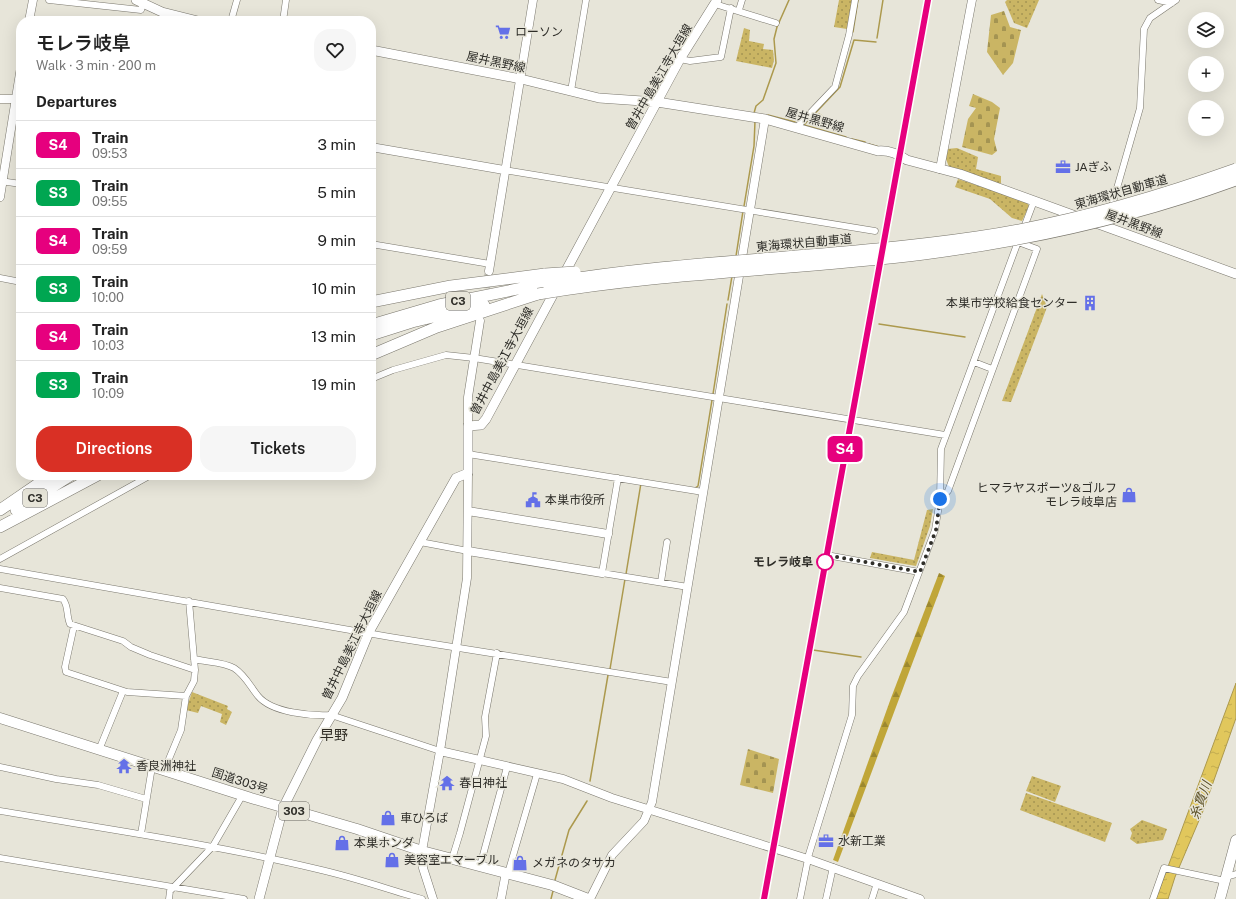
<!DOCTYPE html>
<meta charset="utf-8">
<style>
:root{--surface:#fff;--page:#f6f6f6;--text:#222;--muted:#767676;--line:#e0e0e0;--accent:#d93025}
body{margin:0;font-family:"Public Sans","Noto Sans JP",sans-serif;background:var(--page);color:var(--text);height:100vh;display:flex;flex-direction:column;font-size:15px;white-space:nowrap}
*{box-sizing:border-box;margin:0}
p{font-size:13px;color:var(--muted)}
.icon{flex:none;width:22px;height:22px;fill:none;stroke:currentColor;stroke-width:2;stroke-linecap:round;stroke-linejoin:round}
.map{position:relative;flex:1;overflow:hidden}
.sheet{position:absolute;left:16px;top:16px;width:360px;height:464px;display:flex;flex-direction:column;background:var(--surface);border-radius:16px;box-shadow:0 4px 16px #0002}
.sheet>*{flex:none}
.badge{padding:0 8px;border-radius:6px;font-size:14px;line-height:26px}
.tools{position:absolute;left:1188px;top:12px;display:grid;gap:8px}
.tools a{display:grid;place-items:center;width:36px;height:36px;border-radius:50%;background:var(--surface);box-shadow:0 4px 16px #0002;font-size:20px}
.you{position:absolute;width:20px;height:20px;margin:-10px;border:3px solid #fff;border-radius:50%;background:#1a73e8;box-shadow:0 0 0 6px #1a73e833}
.map>.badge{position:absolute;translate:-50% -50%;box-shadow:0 0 0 2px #fff}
h2{padding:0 20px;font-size:15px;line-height:36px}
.round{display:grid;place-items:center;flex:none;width:42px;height:42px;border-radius:16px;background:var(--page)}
.head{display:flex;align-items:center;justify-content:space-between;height:68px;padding:0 20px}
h1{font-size:19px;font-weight:600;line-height:30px}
.cta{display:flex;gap:8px;margin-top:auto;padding:8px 20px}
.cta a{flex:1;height:46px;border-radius:16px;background:var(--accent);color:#fff;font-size:16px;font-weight:600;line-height:46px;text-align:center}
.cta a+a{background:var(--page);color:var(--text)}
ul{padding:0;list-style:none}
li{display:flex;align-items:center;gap:12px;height:48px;padding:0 20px;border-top:1px solid var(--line)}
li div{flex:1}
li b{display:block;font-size:15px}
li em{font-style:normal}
li .badge{min-width:44px;font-weight:700;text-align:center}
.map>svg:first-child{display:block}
</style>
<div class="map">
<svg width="1236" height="899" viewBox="0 0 1236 899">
<defs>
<pattern id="grass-dots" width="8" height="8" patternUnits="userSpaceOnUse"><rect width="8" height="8" fill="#cab564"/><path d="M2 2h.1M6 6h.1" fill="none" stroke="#a49452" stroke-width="1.8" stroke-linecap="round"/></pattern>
<pattern id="forest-firs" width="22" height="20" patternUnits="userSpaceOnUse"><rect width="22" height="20" fill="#c0a638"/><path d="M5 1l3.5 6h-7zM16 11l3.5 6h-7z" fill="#9c882f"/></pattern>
<pattern id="cemetery-stones" width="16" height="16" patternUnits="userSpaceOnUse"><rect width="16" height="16" fill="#cab564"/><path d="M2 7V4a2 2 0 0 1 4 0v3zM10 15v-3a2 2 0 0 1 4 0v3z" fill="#a49452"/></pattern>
<pattern id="water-ripples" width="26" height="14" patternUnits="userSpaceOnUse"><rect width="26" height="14" fill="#e1c75c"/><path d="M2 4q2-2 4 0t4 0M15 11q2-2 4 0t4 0" fill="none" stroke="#c1ab50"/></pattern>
</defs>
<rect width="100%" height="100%" fill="#e7e5d9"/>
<!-- grass -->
<path fill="url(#grass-dots)" d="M839,0h13l-5,29 -13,-2z
M1007,0h32l-12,28 -13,-5 -9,-21z
M744,28l6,2 -1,11 15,3 -1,5 10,1 1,10 -2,8 -36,-7z
M819,113l12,8 -3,8 -20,-5z
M957,148l21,9 -2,12 25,7v7l-2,1 -50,-17 -3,-8 1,-10z
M958,179l68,22 3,5 -7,15 -10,-3 -22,-19 -35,-12z
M1042,294l5,13 -4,11 -32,84 -9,-1z
M933,509l-3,17 -14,40 -46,-8 2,-6 42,8 13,-50z
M192,692l36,14 -1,3 5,3 -6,13 -6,-3 2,-8 -21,-8 -3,7 -12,-3z
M1032,776l29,10 -6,16 -29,-11z
M1026,793l86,30 -7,19 -85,-32z
M1142,820l25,9 -4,11 -26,4 -7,-5 2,-6 -2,-4z"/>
<!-- forest -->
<path fill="url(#forest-firs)" d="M939,573l6,3 -107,286 -5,-2 58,-162z"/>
<!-- cemetery -->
<path fill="url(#cemetery-stones)" d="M1004,11l6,16 11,3 -8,33 -10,12 -16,-23 4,-37z
M973,94l19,8 8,6 -6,31 3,12 -5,4 -30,-8 6,-28 8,-11 -7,-2z
M748,749l31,10 -6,34 -33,-8z"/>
<!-- water -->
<path fill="url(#water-ripples)" stroke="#ac994d" d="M1236,683v35l-33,93 -28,66 -7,22h-12z"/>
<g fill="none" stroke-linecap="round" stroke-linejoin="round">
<!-- stream -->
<path stroke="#ac994d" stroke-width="1.5" d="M853,32l5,-32
M877,38l6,-38
M754,113l2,-7 7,-6 13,-37 -2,-24 3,-12 12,-27
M768,115l27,7
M846,137l-42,-12 36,-38 14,-47 22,2
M852,139l13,3
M869,144l10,3
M744,206l10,-60 1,-25
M736,256l7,-45
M728,300l4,-24
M879,324l86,13
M713,394l14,-90
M695,488l3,-2 14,-86
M626,574l15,-91
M813,650l48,7
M610,669l15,-90
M590,781l18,-106
M555,880l14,-50 18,-29
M551,899l2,-8"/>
<!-- tertiary-tunnel -->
<path stroke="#c2c0b6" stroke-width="8" stroke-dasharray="8 4" stroke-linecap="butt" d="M484,300l5,-29"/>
<!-- minor casing -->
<g stroke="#7a776d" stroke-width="7">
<path id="minor" d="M49,0l92,10 2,-6
M1158,0l14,3
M715,4l61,19
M739,10l3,-10
M231,21l6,-21
M283,21l3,-21
M680,59l10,2 31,-4 10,-49
M571,91l15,-91
M797,127l38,-40 14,-52 6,-35
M504,170l371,61
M0,181l21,3
M1111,209l29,-101 4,-79 6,-11 26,-18
M1023,230l11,-29
M371,244l119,20
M0,278l21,4
M974,362l18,7
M371,379l22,-9 53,-15 28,3 471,77
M468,454l235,38
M618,478l-16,95 86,14
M940,499l8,-8 89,-242 -19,-7
M420,542l48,9
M832,556l87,16
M0,559l151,-84
M0,569l390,68 282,45
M661,582l6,-40
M0,588l63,11c6,8 3,16 7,25l53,17 8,6 19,8 45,15
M74,626l-9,41 1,5 61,20 59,4
M194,659c12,3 30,3 40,9 11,7 16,18 24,28 14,17 53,20 73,19l109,36
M99,750l24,-59
M0,767l56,12 42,6 48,14
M164,771l17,-41 5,-34 8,-15 1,-11 -6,-69
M0,811c106,18 212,33 317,58 36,8 70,20 105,30
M141,834l11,-67
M0,858l244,41
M452,859l8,-26 26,-97 -1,-19 12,-64
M480,866l27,-99
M508,873l29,-99
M1226,877l10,-3
M169,899l1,-8 43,-45 29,-50
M800,899l9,-45 43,-139 1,-29 5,-10 46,-64 31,-82 5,-31 1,-50 78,-210
M826,899l7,-32
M872,899l5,-16
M1153,899l11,-31 61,13"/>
</g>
<!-- tertiary casing -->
<g stroke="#7a776d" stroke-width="9">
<path id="tertiary" d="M29,21l4,-21
M0,99h21
M371,147l133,23
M940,169l32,-169
M0,197l21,-130
M489,271l44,-271
M468,426v-29l12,-76
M468,511l140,23
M468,551l134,22
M440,751l27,-173 1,-105
M433,899l-10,-31 -1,-17 18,-100 123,28 49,19 196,61 112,40
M501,899l5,-27
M590,899l22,-44 32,-34 8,-19 113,-683"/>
</g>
<!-- secondary casing -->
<g stroke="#7a776d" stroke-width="10">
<path id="secondary" d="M136,0l26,12 36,9
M371,50l150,29 78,19 58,4 108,17 113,32c11,-1 20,3 29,9l53,14 121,44
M1093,222l143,52
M259,899l24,-91 34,-68 25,-42 27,-66 87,-154 12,-5v-47l13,-1 5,-6 194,-360 37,-59"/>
</g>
<!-- trunk casing -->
<g stroke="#7a776d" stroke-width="11">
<path id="trunk" d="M0,718l251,80 106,31 65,22 130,34 36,14
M1220,899l16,-59"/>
</g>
<!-- motorway casing -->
<g stroke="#7a776d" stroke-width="12">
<path id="motorway" d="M371,302l80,-16 94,-12
M371,325l68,-20 108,-22
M371,335l41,-13 72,-17
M371,355l66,-28 101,-33
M0,510l51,-35
M16,510l55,-35
M0,527l98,-52"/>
</g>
<!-- minor -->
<use href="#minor" stroke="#fff" stroke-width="6"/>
<!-- tertiary -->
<use href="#tertiary" stroke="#fff" stroke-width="8"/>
<!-- secondary -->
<use href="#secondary" stroke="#fff" stroke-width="9"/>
<!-- trunk -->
<use href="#trunk" stroke="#fff" stroke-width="10"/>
<!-- motorway -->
<use href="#motorway" stroke="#fff" stroke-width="11"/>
<!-- rail casing -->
<g stroke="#75736c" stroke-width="3">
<path id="rail" d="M764,899l164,-899"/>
</g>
<!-- rail -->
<use href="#rail" stroke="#e7e5d9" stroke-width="1.5" stroke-dasharray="4.5" stroke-linecap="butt"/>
<!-- motorway-bridge casing -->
<g stroke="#7a776d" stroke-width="12" stroke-linecap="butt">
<path id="motorway-bridge" d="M545,274l30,-2
M547,283c142,-24 287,-25 430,-46 89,-13 175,-38 259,-68
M538,294c128,-22 258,-24 386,-40 107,-14 211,-37 312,-74"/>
</g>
<!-- motorway-bridge -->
<use href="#motorway-bridge" stroke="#fff" stroke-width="11"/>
</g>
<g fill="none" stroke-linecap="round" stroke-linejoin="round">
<!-- line casing -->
<g stroke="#fff" stroke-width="9">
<path id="line" d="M764,899l164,-899"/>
</g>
<!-- line -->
<use href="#line" stroke="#e6007e" stroke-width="6"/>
<!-- walk -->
<path stroke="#2f2e29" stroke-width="4" stroke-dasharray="0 7.2" d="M825,562l7,-6 88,16 16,-42 4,-31"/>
</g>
<!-- icons -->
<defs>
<g id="supermarket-bare" transform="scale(1.2)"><path d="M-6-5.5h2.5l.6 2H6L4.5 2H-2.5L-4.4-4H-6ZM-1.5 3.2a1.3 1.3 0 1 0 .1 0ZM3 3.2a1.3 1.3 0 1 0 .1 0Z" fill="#6470e8" stroke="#e7e5d9" stroke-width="2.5" paint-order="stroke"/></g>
<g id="office-bare" transform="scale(1.2)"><path d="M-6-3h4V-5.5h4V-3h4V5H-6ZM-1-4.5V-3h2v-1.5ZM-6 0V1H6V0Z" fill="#6470e8" stroke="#e7e5d9" stroke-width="2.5" paint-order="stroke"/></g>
<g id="building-bare" transform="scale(1.2)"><path d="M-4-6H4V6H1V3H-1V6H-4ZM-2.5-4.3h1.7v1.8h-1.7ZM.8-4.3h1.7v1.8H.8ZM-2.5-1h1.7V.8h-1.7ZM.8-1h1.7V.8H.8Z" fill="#6470e8" stroke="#e7e5d9" stroke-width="2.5" paint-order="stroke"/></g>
<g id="shop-bare" transform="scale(1.2)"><path d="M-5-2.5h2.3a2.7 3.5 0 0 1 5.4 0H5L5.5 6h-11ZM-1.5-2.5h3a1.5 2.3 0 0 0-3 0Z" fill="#6470e8" stroke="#e7e5d9" stroke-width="2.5" paint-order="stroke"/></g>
<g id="civic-bare" transform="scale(1.2)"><path d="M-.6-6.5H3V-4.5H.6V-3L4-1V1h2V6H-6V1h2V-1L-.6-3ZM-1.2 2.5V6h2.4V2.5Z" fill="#6470e8" stroke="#e7e5d9" stroke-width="2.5" paint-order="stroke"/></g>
<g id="temple-bare" transform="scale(1.2)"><path d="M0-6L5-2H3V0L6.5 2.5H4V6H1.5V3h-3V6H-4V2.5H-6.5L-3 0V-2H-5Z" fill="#6470e8" stroke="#e7e5d9" stroke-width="2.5" paint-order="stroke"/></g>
</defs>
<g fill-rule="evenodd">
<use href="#supermarket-bare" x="503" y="32"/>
<use href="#office-bare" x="1063" y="167"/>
<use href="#building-bare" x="1090" y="303"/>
<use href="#shop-bare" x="1129" y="495"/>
<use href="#civic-bare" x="533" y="500"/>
<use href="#temple-bare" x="124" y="766"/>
<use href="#temple-bare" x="447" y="783"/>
<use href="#shop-bare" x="388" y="818"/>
<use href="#office-bare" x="826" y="841"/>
<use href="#shop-bare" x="342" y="843"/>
<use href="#shop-bare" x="392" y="860"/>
<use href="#shop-bare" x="520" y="863"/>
</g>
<!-- markers -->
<circle fill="#fff" stroke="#e6007e" stroke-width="2" cx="825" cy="562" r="8"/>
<g text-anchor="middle" stroke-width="3" stroke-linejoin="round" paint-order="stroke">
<!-- shield labels -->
<g fill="#e7e5d9" stroke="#66655e" stroke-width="1">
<rect x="446" y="292" width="24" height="18" rx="3"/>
<rect x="23" y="489" width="24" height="18" rx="3"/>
<rect x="279" y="802" width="30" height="18" rx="3"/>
</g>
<g font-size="11" font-weight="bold" fill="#2f2e29">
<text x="458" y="305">C3</text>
<text x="35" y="502">C3</text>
<text x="294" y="815">303</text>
</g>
<!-- poi labels -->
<g font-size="12" fill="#2f2e29" stroke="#e7e5d9" text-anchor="start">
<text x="515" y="36">ローソン</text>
<text x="1075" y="171">JAぎふ</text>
<text x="1078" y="307" text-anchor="end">本巣市学校給食センター</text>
<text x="1117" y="492" text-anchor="end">ヒマラヤスポーツ&amp;ゴルフ<tspan x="1117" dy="14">モレラ岐阜店</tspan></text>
<text x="545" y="504">本巣市役所</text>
<text x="136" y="770">香良洲神社</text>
<text x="459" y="787">春日神社</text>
<text x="400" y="822">車ひろば</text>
<text x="838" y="845">水新工業</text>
<text x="354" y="847">本巣ホンダ</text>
<text x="404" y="864">美容室エマーブル</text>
<text x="532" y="867">メガネのタサカ</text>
</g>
<!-- street labels -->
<g font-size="12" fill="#2f2e29" stroke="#e7e5d9">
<text transform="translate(496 62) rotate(12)" y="4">屋井黒野線</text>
<text transform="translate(659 77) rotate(-60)" y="4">曽井中島美江寺大垣線</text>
<text transform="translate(815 120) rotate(16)" y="4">屋井黒野線</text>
<text transform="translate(1121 192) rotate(-16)" y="4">東海環状自動車道</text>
<text transform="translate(1134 224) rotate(20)" y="4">屋井黒野線</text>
<text transform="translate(804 243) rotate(-5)" y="4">東海環状自動車道</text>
<text transform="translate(502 361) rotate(-62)" y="4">曽井中島美江寺大垣線</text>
<text transform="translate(352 645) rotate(-64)" y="4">曽井中島美江寺大垣線</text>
<text transform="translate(240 781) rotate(18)" y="4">国道303号</text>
</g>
<!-- stop labels -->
<g font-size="12" font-weight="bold" fill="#2f2e29" stroke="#e7e5d9" text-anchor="end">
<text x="813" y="566">モレラ岐阜</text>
</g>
<!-- water labels -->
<g font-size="13" font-style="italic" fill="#5c5126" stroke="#e7e5d9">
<text transform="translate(1200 800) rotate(-70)" y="5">糸貫川</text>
</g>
<!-- quarter labels -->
<g font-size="14" fill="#2e2b23" stroke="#e7e5d9">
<text x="334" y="740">早野</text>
</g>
</g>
</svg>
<div class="tools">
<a><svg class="icon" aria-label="layers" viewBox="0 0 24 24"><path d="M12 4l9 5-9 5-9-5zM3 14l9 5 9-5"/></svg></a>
<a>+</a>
<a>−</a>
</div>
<div class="you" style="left:940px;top:499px"></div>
<b class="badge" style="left:845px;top:449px;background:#e6007e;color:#fff">S4</b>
<section class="sheet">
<div class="head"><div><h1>モレラ岐阜</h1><p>Walk · 3 min · 200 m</p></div><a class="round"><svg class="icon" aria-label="heart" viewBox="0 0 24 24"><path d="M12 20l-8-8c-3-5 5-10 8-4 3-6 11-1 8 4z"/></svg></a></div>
<h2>Departures</h2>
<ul>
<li><span class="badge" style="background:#e6007e;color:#fff">S4</span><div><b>Train</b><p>09:53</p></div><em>3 min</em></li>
<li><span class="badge" style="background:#00a651;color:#fff">S3</span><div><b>Train</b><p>09:55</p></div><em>5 min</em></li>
<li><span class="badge" style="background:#e6007e;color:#fff">S4</span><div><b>Train</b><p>09:59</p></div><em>9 min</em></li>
<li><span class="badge" style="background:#00a651;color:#fff">S3</span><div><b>Train</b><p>10:00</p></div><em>10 min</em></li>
<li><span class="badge" style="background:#e6007e;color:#fff">S4</span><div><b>Train</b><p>10:03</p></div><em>13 min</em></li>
<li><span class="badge" style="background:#00a651;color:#fff">S3</span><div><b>Train</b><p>10:09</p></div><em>19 min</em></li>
</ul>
<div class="cta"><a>Directions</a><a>Tickets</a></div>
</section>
</div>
